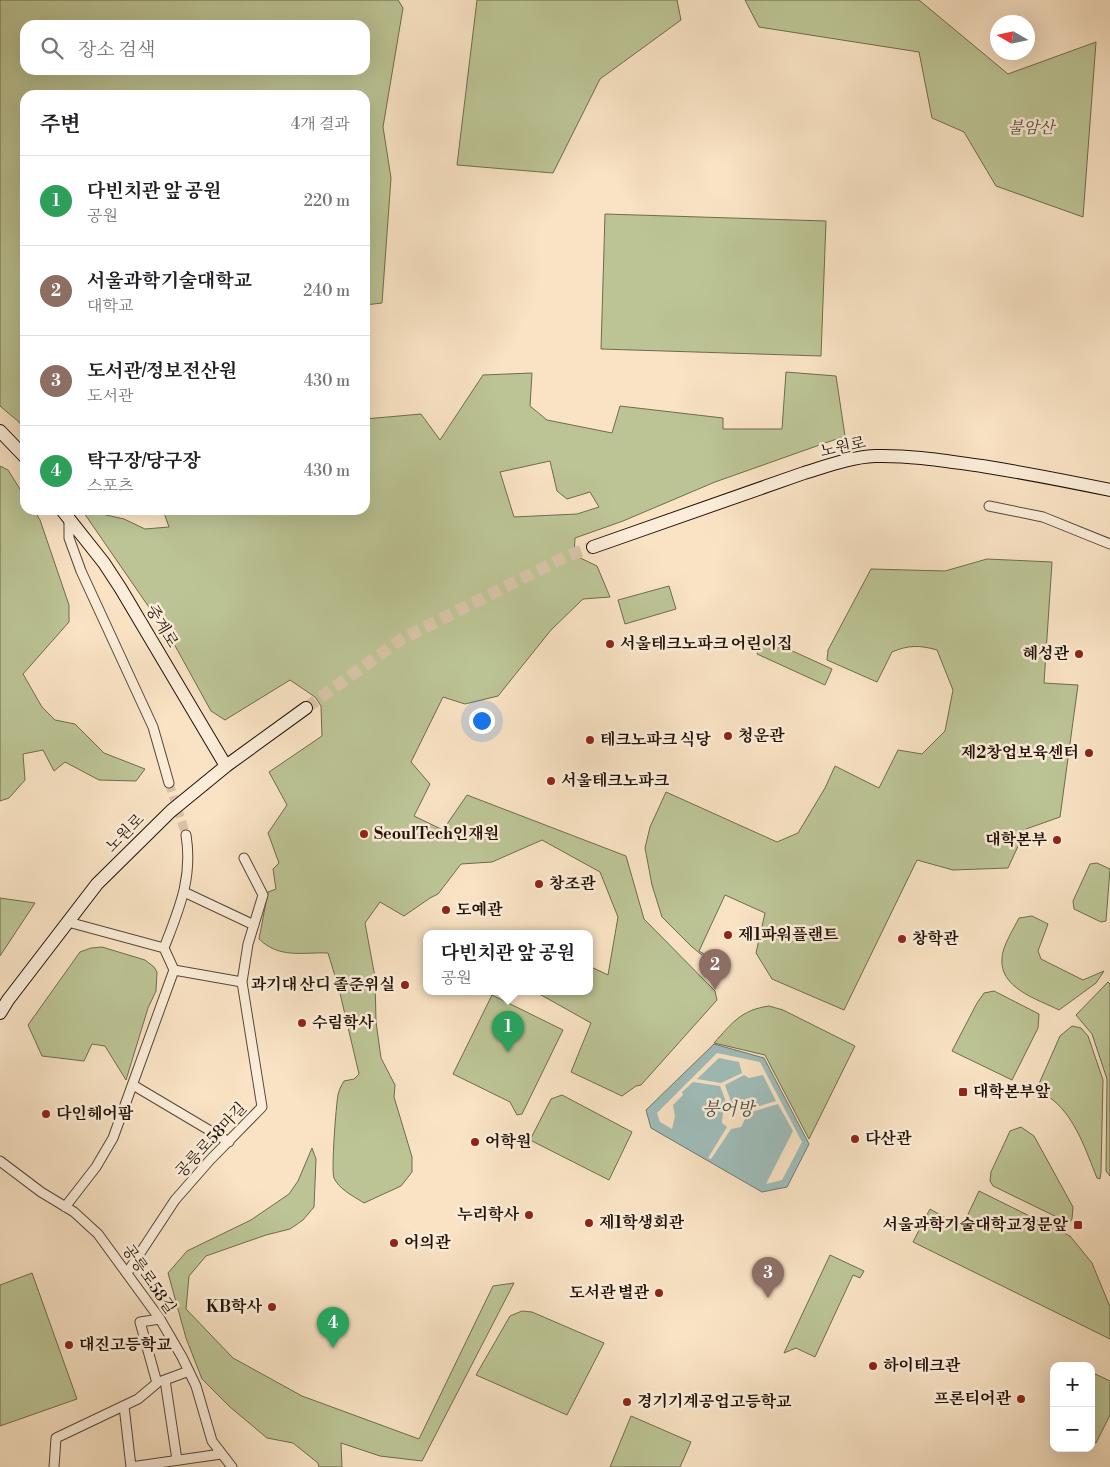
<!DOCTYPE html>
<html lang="ko">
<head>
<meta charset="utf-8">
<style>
	:root { --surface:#fff; --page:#f6f6f6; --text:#202124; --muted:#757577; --line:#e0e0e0; --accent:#2563eb }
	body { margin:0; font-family:"Libre Bodoni","Noto Serif KR",serif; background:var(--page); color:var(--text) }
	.controls { position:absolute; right:15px; bottom:15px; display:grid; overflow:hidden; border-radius:10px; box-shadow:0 5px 20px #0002 }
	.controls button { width:45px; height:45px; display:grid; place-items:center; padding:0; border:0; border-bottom:1px solid var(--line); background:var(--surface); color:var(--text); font:25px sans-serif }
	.compass { position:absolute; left:990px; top:15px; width:45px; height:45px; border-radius:50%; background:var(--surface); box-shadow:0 5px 20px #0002; rotate:279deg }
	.you { position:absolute; left:481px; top:720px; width:18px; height:18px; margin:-12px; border:4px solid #fff; border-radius:50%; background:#1a73e8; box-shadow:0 0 0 8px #1a73e833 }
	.badge { display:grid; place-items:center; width:32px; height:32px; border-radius:50%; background:var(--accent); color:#fff; font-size:16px; font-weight:700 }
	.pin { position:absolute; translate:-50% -41px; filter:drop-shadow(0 1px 2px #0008) }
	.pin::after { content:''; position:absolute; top:26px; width:18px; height:15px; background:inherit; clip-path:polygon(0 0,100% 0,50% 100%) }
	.popup { position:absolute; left:423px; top:930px; width:170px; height:65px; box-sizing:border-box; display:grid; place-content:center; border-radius:10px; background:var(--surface); filter:drop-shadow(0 1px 4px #0005); font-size:16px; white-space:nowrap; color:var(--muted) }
	.popup b { font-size:19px; color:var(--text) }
	.popup::after { content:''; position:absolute; left:50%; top:100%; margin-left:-10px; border:10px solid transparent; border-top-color:var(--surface) }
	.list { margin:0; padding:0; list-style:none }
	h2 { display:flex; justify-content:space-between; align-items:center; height:65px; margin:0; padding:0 20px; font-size:21px }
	h2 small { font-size:16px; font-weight:400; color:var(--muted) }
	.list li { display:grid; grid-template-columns:32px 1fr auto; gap:15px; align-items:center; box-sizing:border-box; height:90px; padding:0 20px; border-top:1px solid var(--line) }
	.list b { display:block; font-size:19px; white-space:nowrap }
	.list p { margin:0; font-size:16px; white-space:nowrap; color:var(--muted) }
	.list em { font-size:16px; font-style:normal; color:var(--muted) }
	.icon { flex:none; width:28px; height:28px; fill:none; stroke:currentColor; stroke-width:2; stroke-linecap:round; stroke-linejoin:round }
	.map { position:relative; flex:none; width:1110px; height:1467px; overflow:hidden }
	.search { position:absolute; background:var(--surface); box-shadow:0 5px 20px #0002; left:20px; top:20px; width:350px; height:55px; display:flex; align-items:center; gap:12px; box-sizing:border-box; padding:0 18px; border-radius:15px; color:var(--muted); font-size:19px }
	.panel { position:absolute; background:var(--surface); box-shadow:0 5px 20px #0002; left:20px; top:90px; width:350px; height:425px; border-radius:15px }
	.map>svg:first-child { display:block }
	.green { fill:#bcc495; stroke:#6f6b4e; fill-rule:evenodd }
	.water { fill:#9fbdba; stroke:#6d7973 }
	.pier { fill:#f9e3c4; fill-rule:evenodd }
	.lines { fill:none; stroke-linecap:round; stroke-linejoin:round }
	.street-tunnel { stroke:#d9c4a8; stroke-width:9; stroke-dasharray:9 4.5; stroke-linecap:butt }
	.secondary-tunnel { stroke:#d9c4a8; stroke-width:12; stroke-dasharray:12 6; stroke-linecap:butt }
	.street-casing { stroke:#584637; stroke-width:11 }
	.secondary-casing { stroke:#221208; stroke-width:14 }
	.street { stroke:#fbedd9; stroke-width:9 }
	.secondary { stroke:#fbedd9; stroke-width:12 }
	.poi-dot { fill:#8f2418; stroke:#fbedd9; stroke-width:2 }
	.labels { text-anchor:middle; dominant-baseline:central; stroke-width:5; stroke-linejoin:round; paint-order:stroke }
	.park-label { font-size:16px; font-style:italic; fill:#585039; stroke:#fbedd9 }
	.street-label { font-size:16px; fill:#221208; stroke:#fbedd9 }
	.poi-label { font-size:16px; font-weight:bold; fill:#221208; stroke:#fbedd9; text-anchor:start }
	.water-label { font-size:18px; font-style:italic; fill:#4e4e46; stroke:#fbedd9 }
</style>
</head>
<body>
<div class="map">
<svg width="1110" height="1467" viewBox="0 0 1110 1467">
	<rect width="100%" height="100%" fill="#f9e3c4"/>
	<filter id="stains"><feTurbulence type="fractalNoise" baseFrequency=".004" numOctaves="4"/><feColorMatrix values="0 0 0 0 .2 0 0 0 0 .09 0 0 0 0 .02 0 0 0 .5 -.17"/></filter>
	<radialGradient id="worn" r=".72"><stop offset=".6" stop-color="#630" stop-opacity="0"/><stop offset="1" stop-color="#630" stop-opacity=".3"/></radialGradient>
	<!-- green -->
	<path class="green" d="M0,0H398L403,8L383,127L391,178L382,303L365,305V95H25V431L19,422L0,406ZM25,25H365V70H25Z
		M477,0H677L681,20L600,79L553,173L457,165Z
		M745,0H919L1008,74L1096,42L1083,217L996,186L964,132L932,118L919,52L759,27Z
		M605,214L826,221L821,356L601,349Z
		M786,372L836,376L845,436L715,482L623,521L575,538L574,555L597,566L610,597L583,599L551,630L498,696L465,704L443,697L411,762L430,784L414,816L443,830L467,795L626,856L644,919L715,991L717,1000L641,1085L636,1086L622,1096L571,1072L591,1023L534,991H589V966L608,975L618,917L600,872L542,840L492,862L461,864L438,894L430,898L404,916L380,902L365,923L375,977L376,1022L381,1058L395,1085L394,1097L412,1157V1172L401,1186L364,1203C353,1196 339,1189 334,1178C331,1172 336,1105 338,1095C339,1090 341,1086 344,1081L354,1079L359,1074L339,989L328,953C302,952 280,959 259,939L268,892L276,889L273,869L279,863L268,833L287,805L269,772L322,736L321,706L315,697L290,680L225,720L211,711L173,642L84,513V510L124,519L145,529L169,527L163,510H365V419L421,414L440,440L483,375L532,373L530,406L547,420L612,433L620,406L723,418V429H782ZM550,461L557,491L567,499L590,492L599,507L577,514L514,517L500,472Z
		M0,466L8,470L25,497V510H34L40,520L69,605V622L23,674L42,707L55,720L75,724L104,753L145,769L136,781L99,780L65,762L54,771L43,750L23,754L25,780L9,798L0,801Z
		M987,559L1052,562L1044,683L1078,685L1060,817L1026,829L1008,868L953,870L917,860L844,1010L772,979L756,953L765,913L725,895L699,951L724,966L721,971L691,946L662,917L652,885L645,848L650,827L666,792L777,842L798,833L825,788L835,766L879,788L898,750L922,754L945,731L953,690L937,650C920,645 908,645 892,652L877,682L827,660L828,650L871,569L945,571Z
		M669,586L676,609L625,624L618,600Z
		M764,638L832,669L825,685L757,654Z
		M1097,863L1110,869L1106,921L1101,922L1074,909L1073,901L1090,864Z
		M0,898L35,903L0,956Z
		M1032,916L1048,924L1038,951L1041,959L1083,980L1104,971L1096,983L1059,1010C1037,999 999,988 1002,958C1002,947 1014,928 1019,918Z
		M102,947L145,960L154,967L157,972L156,991L148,1008L126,1080L105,1046L92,1044L84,1061L42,1056L28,1025L80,952L91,948Z
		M1108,982L1110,984V1176L1106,1171L1107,1079L1092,1034L1076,1015Z
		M994,991L1039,1014L1038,1028L1012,1080L952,1051L977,1003L984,993Z
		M492,995L563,1030L522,1114L517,1115L510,1102L453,1074Z
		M769,1006L783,1010L855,1046L809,1139L765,1055L714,1043C732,1023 741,1010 769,1006Z
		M1072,1026L1081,1028L1088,1036L1103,1080L1101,1172L1100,1179L1097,1178C1086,1151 1076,1119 1053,1100C1050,1097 1044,1095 1040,1092L1038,1086L1060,1036Z
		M562,1095L632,1132L609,1180L530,1140L551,1099Z
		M1021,1127L1034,1136L1073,1207L1072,1219L1070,1222L1063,1220L993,1186L990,1181L991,1172L1010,1131Z
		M312,1148L316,1159L314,1207L303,1220L290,1229L266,1235L206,1256L189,1276L186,1309L233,1358L302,1396L419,1439L493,1286L514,1283L422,1461L380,1456L341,1443L342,1467H319L318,1463L293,1443L267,1438L230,1407L202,1379L186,1338L168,1273L187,1251L251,1220L289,1194L298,1181Z
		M979,1191L1070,1236L1092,1263L1110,1307V1339L913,1242L930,1209L962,1227Z
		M830,1255L864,1271L860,1278L853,1275L815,1357L796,1348L784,1353Z
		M32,1273L77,1399L0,1426V1285Z
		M522,1311L532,1312L604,1343L567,1415L476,1375L510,1316Z
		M1091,1372L1110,1381V1415L1096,1443L1091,1441Z
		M631,1416L691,1442L680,1467H610Z"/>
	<!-- water -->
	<path class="water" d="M714,1044L764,1058L809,1144L787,1187L762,1192L651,1128L646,1110Z"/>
	<!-- pier -->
	<path class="pier" d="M717,1053L760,1062L802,1142L782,1180L766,1184L793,1131L778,1104L745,1114L746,1117L741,1127L731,1129L711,1159L708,1158L727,1127L722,1123L723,1113L728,1107L720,1086L693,1082L682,1092L683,1095L673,1105L675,1116L672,1129L660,1122L657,1113ZM719,1058L739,1062L742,1073L721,1083L697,1079ZM744,1075L749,1078L763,1075L776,1101L743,1111L741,1108L733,1107L725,1085Z"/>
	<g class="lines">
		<!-- street-tunnel -->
		<path class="street-tunnel" d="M169,783L186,835"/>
		<!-- secondary-tunnel -->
		<path class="secondary-tunnel" d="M306,708L400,640L567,556L593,547"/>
		<defs>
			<path id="street" d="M989,506L1043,517L1110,544
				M69,521V538L81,571L153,727L169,783
				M184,892L254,925
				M68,922L164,948
				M174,970L164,948C179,909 193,878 186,835
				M174,970L242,982
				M133,1085L229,1142
				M0,1161L41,1192L74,1212L98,1234L160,1319L182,1357L196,1386L212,1441L232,1467
				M65,1207L96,1167L113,1138L174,970
				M127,1273L175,1200L210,1160L262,1107L242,982L248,944L263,895L244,858
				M165,1380L177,1460
				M162,1381L189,1371
				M124,1406L131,1467
				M54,1467L56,1438L138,1399L157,1383L140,1322L160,1319
				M131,1467L221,1454"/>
			<path id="secondary" d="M0,431L25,457
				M62,510L104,563L121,589L226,766
				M593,547L804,473C827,466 851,457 875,456C911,455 946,461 982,466C1025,473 1067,481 1110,490
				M0,1013L8,1000L97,884L171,811L226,766L306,708"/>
		</defs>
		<!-- street casing -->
		<use href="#street" class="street-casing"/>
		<!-- secondary casing -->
		<use href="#secondary" class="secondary-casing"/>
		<!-- street -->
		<use href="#street" class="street"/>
		<!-- secondary -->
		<use href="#secondary" class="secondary"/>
	</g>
	<!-- markers -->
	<g class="poi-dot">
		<circle cx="610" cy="644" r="5"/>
		<circle cx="1079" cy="654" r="5"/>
		<circle cx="728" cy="736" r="5"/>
		<circle cx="590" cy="740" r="5"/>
		<circle cx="1089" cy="753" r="5"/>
		<circle cx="551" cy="781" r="5"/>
		<circle cx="364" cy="834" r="5"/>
		<circle cx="1057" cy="840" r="5"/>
		<circle cx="539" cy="884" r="5"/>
		<circle cx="446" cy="910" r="5"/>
		<circle cx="728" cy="935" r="5"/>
		<circle cx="902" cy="939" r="5"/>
		<circle cx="405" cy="985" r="5"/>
		<circle cx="302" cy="1023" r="5"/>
		<rect x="958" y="1087" width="10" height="10" rx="2.5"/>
		<circle cx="46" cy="1114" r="5"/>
		<circle cx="855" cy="1139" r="5"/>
		<circle cx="475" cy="1142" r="5"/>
		<circle cx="529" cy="1215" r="5"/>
		<circle cx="589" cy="1223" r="5"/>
		<rect x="1073" y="1220" width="10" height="10" rx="2.5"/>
		<circle cx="394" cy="1243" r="5"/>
		<circle cx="659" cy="1293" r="5"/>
		<circle cx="272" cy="1307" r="5"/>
		<circle cx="69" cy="1345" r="5"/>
		<circle cx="873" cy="1366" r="5"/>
		<circle cx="1021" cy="1399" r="5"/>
		<circle cx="627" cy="1402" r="5"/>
	</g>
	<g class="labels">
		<!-- park labels -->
		<g class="park-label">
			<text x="1031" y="128">불암산</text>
		</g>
		<!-- street labels -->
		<g class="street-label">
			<text transform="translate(843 447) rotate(-12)">노원로</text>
			<text transform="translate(162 626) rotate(59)">중계로</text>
			<text transform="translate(125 833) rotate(-45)">노원로</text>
			<text transform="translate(211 1140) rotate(-47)">공릉로58마길</text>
			<text transform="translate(149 1279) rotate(55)">공릉로58길</text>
		</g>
		<!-- poi labels -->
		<g class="poi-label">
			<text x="620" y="644">서울테크노파크 어린이집</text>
			<text x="1069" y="654" text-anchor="end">혜성관</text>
			<text x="738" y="736">청운관</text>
			<text x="600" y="740">테크노파크 식당</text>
			<text x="1079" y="753" text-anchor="end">제2창업보육센터</text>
			<text x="561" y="781">서울테크노파크</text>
			<text x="374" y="834">SeoulTech인재원</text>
			<text x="1047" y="840" text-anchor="end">대학본부</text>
			<text x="549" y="884">창조관</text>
			<text x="456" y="910">도예관</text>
			<text x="738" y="935">제1파워플랜트</text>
			<text x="912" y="939">창학관</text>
			<text x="395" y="985" text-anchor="end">과기대 산디 졸준위실</text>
			<text x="312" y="1023">수림학사</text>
			<text x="973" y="1092">대학본부앞</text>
			<text x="56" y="1114">다인헤어팜</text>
			<text x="865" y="1139">다산관</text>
			<text x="485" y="1142">어학원</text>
			<text x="519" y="1215" text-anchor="end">누리학사</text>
			<text x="599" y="1223">제1학생회관</text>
			<text x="1068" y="1225" text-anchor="end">서울과학기술대학교정문앞</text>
			<text x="404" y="1243">어의관</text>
			<text x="649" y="1293" text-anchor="end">도서관 별관</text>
			<text x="262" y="1307" text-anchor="end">KB학사</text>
			<text x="79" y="1345">대진고등학교</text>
			<text x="883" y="1366">하이테크관</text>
			<text x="1011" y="1399" text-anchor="end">프론티어관</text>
			<text x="637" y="1402">경기기계공업고등학교</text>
		</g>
		<!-- water labels -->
		<g class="water-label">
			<text x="728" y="1109">붕어방</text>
		</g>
	</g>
	<rect width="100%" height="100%" filter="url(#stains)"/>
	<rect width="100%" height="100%" fill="url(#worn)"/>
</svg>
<div class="controls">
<button>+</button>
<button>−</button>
</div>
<svg class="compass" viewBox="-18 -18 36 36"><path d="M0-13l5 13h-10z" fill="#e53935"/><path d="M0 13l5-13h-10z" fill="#757577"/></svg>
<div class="you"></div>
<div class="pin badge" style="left:508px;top:1052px;background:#2e9e5b">1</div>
<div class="popup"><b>다빈치관 앞 공원</b>공원</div>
<div class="pin badge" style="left:715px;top:990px;background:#8d6e63">2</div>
<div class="pin badge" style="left:768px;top:1298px;background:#8d6e63">3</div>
<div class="pin badge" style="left:333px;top:1348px;background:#2e9e5b">4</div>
<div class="search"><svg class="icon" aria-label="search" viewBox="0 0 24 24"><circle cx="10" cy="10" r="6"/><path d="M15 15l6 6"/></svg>장소 검색</div>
<section class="panel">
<h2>주변<small>4개 결과</small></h2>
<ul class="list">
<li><span class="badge" style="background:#2e9e5b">1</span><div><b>다빈치관 앞 공원</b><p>공원</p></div><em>220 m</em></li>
<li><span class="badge" style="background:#8d6e63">2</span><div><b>서울과학기술대학교</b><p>대학교</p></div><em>240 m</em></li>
<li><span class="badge" style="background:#8d6e63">3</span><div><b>도서관/정보전산원</b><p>도서관</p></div><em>430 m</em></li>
<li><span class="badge" style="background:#2e9e5b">4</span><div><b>탁구장/당구장</b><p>스포츠</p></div><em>430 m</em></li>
</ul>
</section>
</div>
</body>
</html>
